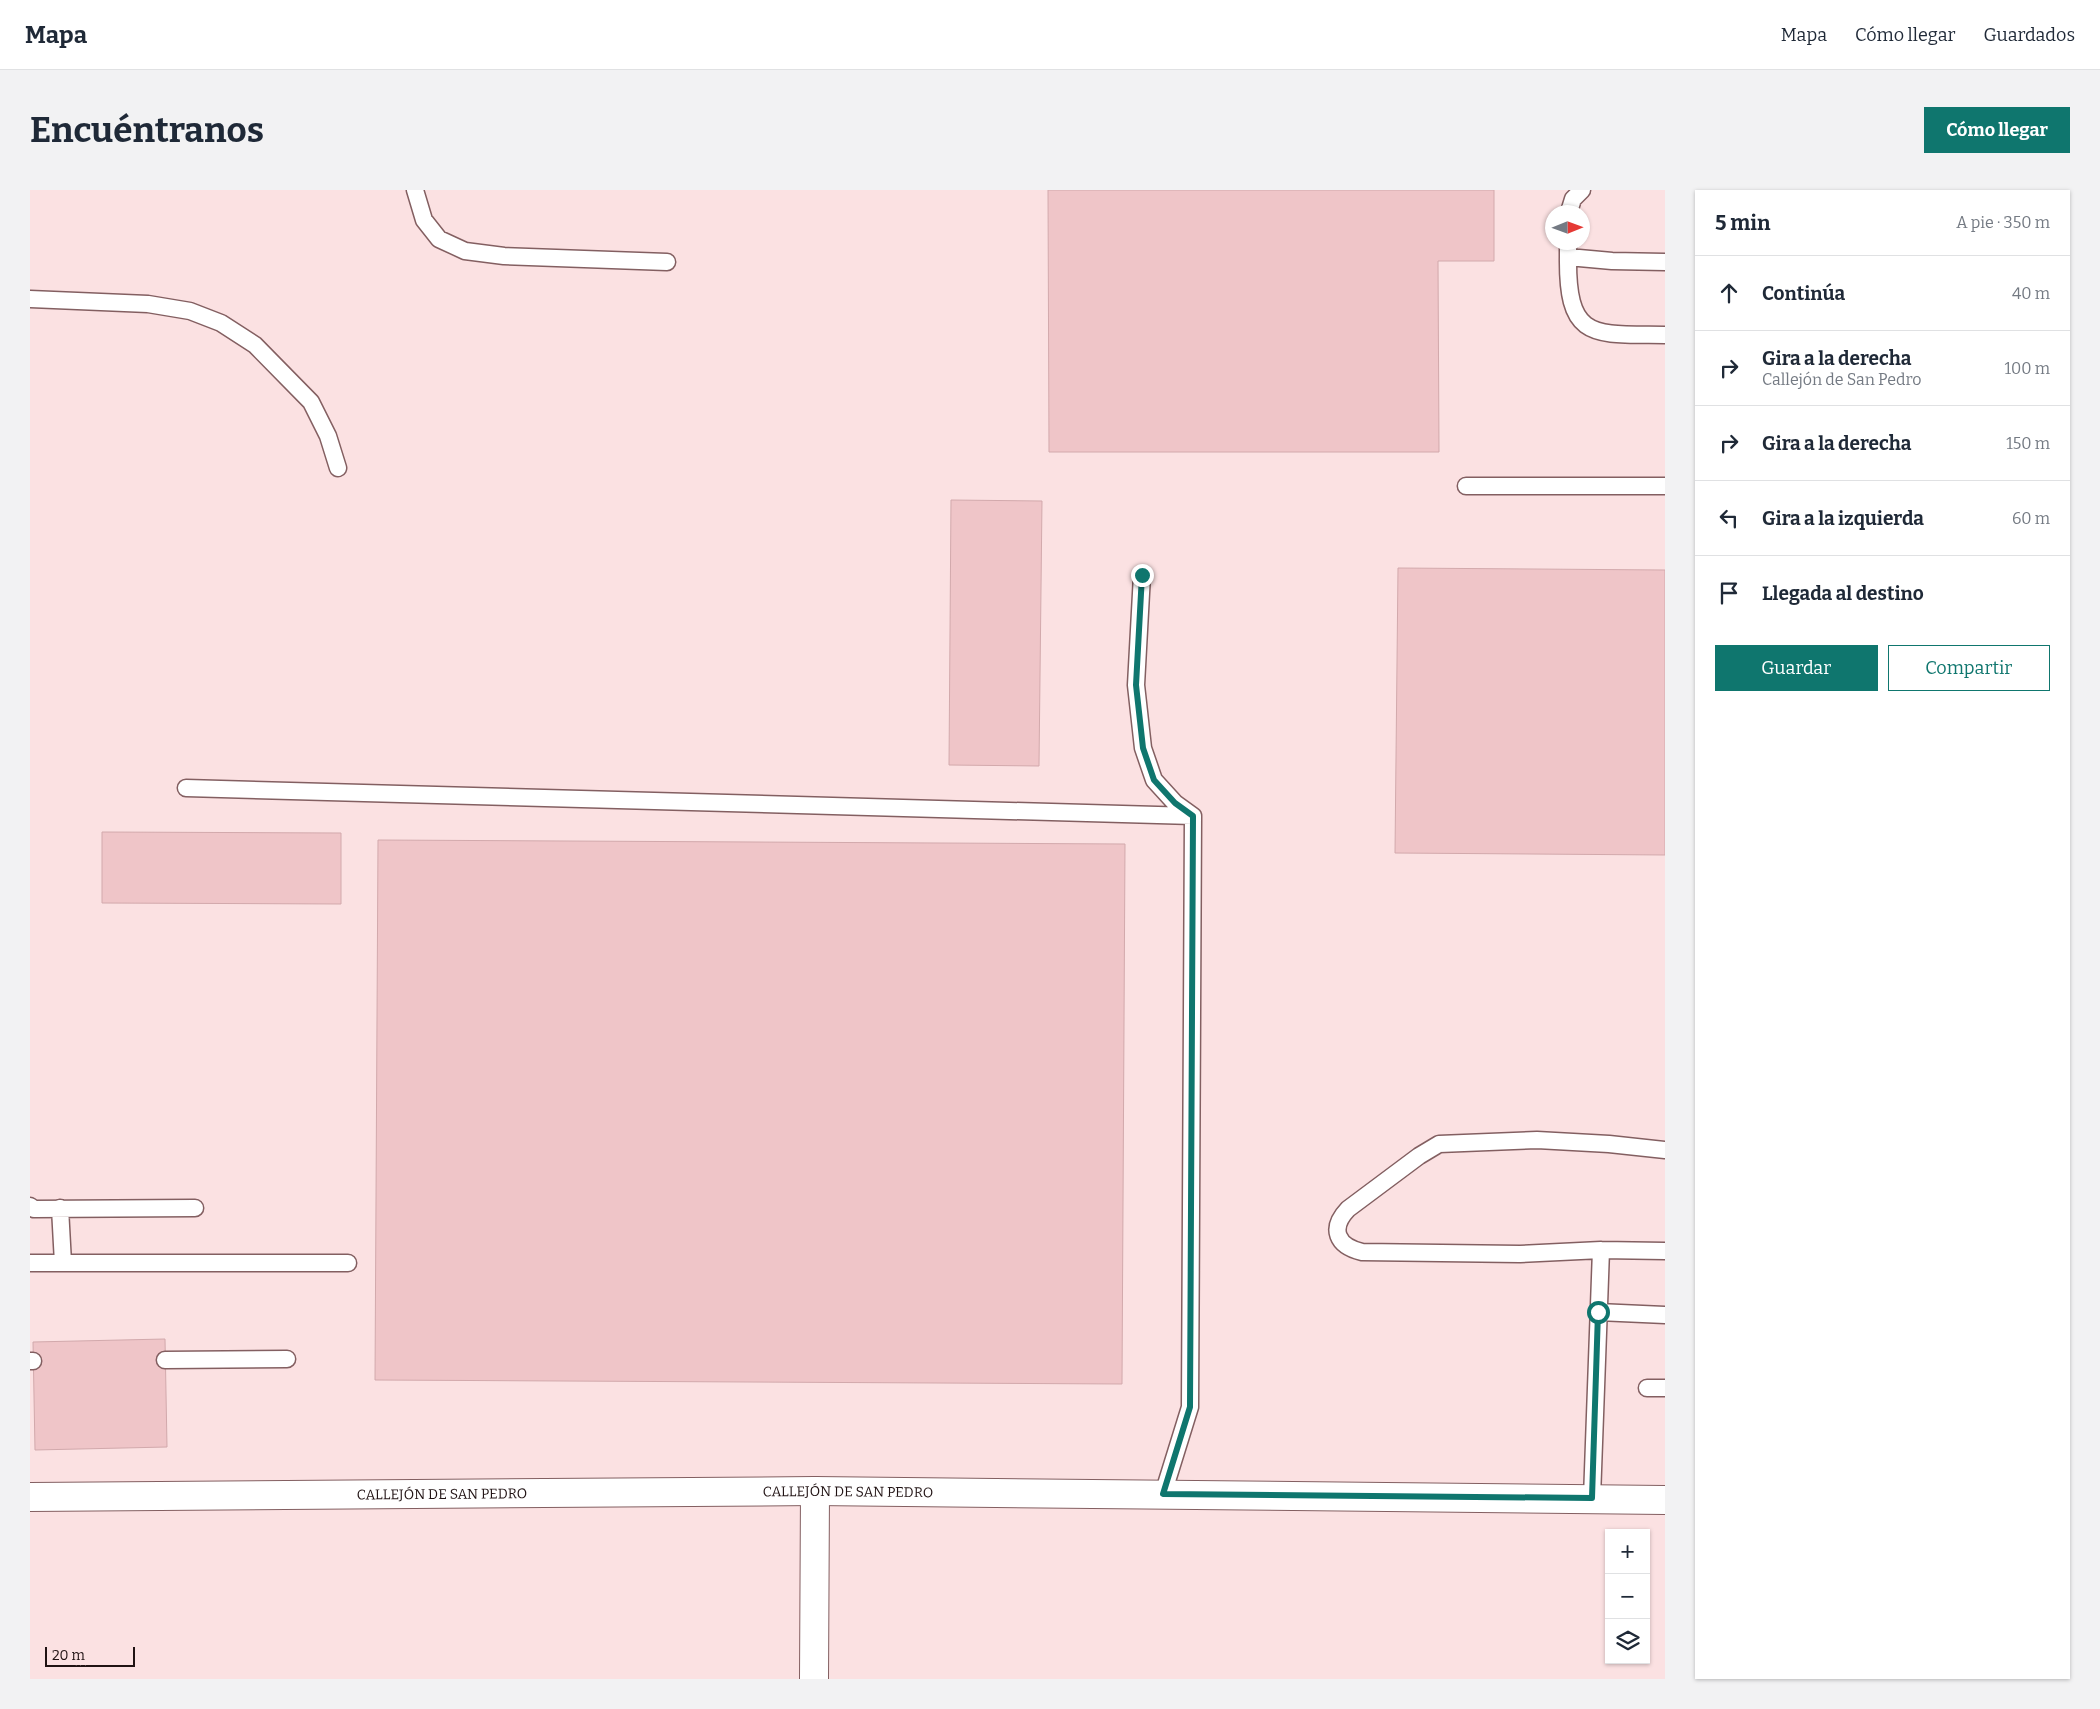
<!DOCTYPE html>
<html lang="es">
<head>
<meta charset="utf-8">
<style>
	:root { --surface:#fff; --page:#f2f2f3; --text:#1f2937; --muted:#747a83; --line:#e0e1e3; --accent:#0f766e }
	body { margin:0; font-family:Bitter,serif; background:var(--page); color:var(--text) }
	.controls { position:absolute; right:15px; bottom:15px; display:grid; overflow:hidden; border-radius:0px; box-shadow:0 1px 4px #0004 }
	.controls button { width:45px; height:45px; display:grid; place-items:center; padding:0; border:0; border-bottom:1px solid var(--line); background:var(--surface); color:var(--text); font:25px sans-serif }
	.compass { position:absolute; left:1515px; top:15px; width:45px; height:45px; border-radius:50%; background:var(--surface); box-shadow:0 1px 4px #0004; rotate:89deg }
	.scale { position:absolute; left:15px; bottom:12px; width:90px; box-sizing:border-box; padding-left:5px; border:2px solid #201213; border-top:0; font-size:14px; line-height:18px; white-space:nowrap; color:#201213; -webkit-text-stroke:4px #fbe1e2; paint-order:stroke }
	.stop { position:absolute; width:15px; height:15px; margin:-11px; border:4px solid #0f766e; border-radius:50%; background:#fff }
	.stop.end { background:#0f766e; border-color:#fff; box-shadow:0 1px 5px #0008 }
	.list { margin:0; padding:0; list-style:none }
	h2 { display:flex; justify-content:space-between; align-items:center; height:65px; margin:0; padding:0 20px; font-size:21px }
	h2 small { font-size:16px; font-weight:400; color:var(--muted) }
	.list li { display:grid; grid-template-columns:32px 1fr auto; gap:15px; align-items:center; box-sizing:border-box; height:75px; padding:0 20px; border-top:1px solid var(--line) }
	.list b { display:block; font-size:19px; white-space:nowrap }
	.list p { margin:0; font-size:16px; white-space:nowrap; color:var(--muted) }
	.list em { font-size:16px; font-style:normal; color:var(--muted) }
	.actions { display:flex; gap:10px; padding:15px 20px }
	.actions a { flex:1; padding:11px 0; border:1px solid var(--accent); border-radius:0px; text-align:center; font-size:18px; color:var(--accent) }
	.actions .main { background:var(--accent); color:#fff }
	.icon { flex:none; width:28px; height:28px; fill:none; stroke:currentColor; stroke-width:2; stroke-linecap:round; stroke-linejoin:round }
	.map { position:relative; flex:none; width:1635px; height:1489px; overflow:hidden; border-radius:0px }
	header { display:flex; align-items:center; gap:30px; box-sizing:border-box; height:70px; padding:0 25px; background:var(--surface); border-bottom:1px solid var(--line) }
	header strong { font-size:24px }
	nav { display:flex; gap:28px; margin-inline-start:auto; font-size:18px }
	.intro { display:flex; align-items:center; justify-content:space-between; box-sizing:border-box; height:120px; padding:0 30px }
	h1 { margin:0; font-size:35px }
	.button { padding:12px 22px; border-radius:0px; background:var(--accent); color:#fff; font-size:18px; font-weight:700 }
	main { display:flex; gap:30px; padding:0 30px }
	aside { flex:1; background:var(--surface); border-radius:0px; box-shadow:0 1px 4px #0004 }
	.map>svg:first-child { display:block }
	.building { fill:#efc5c8; stroke:#d2a9ac }
	.lines { fill:none; stroke-linecap:round; stroke-linejoin:round }
	.service-casing { stroke:#835f61; stroke-width:19 }
	.minor-casing { stroke:#835f61; stroke-width:30 }
	.secondary-casing { stroke:#835f61; stroke-width:30 }
	.service { stroke:#fff; stroke-width:16 }
	.minor { stroke:#fff; stroke-width:28 }
	.secondary { stroke:#fff; stroke-width:28 }
	.route { stroke:#0f766e; stroke-width:6 }
	.labels { text-anchor:middle; dominant-baseline:central; stroke-width:4; stroke-linejoin:round; paint-order:stroke }
	.street-label { font-size:14px; fill:#201213; stroke:#fbe1e2 }
</style>
</head>
<body>
<header>
<strong>Mapa</strong>
<nav><a>Mapa</a><a>Cómo llegar</a><a>Guardados</a></nav>
</header>
<div class="intro"><h1>Encuéntranos</h1><a class="button">Cómo llegar</a></div>
<main>
<div class="map">
<svg width="1635" height="1489" viewBox="0 0 1635 1489">
	<rect width="100%" height="100%" fill="#fbe1e2"/>
	<!-- building -->
	<path class="building" d="M1018,0H1464V71H1408L1409,262H1019Z
		M921,310L1012,311L1009,576L919,575Z
		M1368,378L1635,380V665L1365,663Z
		M72,642L311,643V714L72,713Z
		M348,650L1095,654L1092,1194L345,1190Z
		M135,1149L137,1257L5,1260L3,1152Z"/>
	<g class="lines">
		<defs>
			<path id="service" d="M385,0L394,30L409,49L435,61L474,66L637,72
				M1539,22L1543,9L1552,0
				M1538,52V67L1582,71L1635,72
				M1538,67C1537,151 1563,144 1635,145
				M0,109L118,114L160,121L191,133L225,155L281,212L298,246L308,278
				M1436,296H1635
				M1112,385L1106,495L1113,558L1124,590L1145,613L1163,626L1160,1217L1133,1304
				M156,598L1163,626
				M1635,960L1579,954L1507,950L1409,954L1389,966L1318,1019C1299,1039 1307,1056 1332,1062L1490,1064L1571,1060L1635,1061
				M0,1016L4,1019L165,1018
				M30,1018L33,1073
				M0,1073H318
				M1568,1122L1635,1125
				M135,1170L257,1169
				M0,1171H3
				M1617,1198H1635
				M1562,1308L1571,1060"/>
			<path id="minor" d="M784,1489L785,1301"/>
			<g id="secondary">
				<path id="s1" d="M0,1307L785,1301L1635,1310"/>
			</g>
		</defs>
		<!-- service casing -->
		<use href="#service" class="service-casing"/>
		<!-- minor casing -->
		<use href="#minor" class="minor-casing"/>
		<!-- secondary casing -->
		<use href="#secondary" class="secondary-casing"/>
		<!-- service -->
		<use href="#service" class="service"/>
		<!-- minor -->
		<use href="#minor" class="minor"/>
		<!-- secondary -->
		<use href="#secondary" class="secondary"/>
	</g>
	<g class="lines">
		<!-- route -->
		<path class="route" d="M1112,385L1106,495L1113,558L1124,590L1145,613L1163,626L1160,1217L1133,1304L1562,1308L1568,1122"/>
	</g>
	<g class="labels">
		<!-- street labels -->
		<g class="street-label">
			<text stroke="none"><textPath href="#s1" startOffset="818">CALLEJÓN DE SAN PEDRO</textPath></text>
			<text stroke="none"><textPath href="#s1" startOffset="412">CALLEJÓN DE SAN PEDRO</textPath></text>
		</g>
	</g>
</svg>
<div class="controls">
<button>+</button>
<button>−</button>
<button><svg class="icon" aria-label="layers" viewBox="0 0 24 24"><path d="M12 4l9 5-9 5-9-5zM3 14l9 5 9-5"/></svg></button>
</div>
<svg class="compass" viewBox="-18 -18 36 36"><path d="M0-13l5 13h-10z" fill="#e53935"/><path d="M0 13l5-13h-10z" fill="#747a83"/></svg>
<div class="scale">20 m</div>
<div class="stop" style="left:1568px;top:1122px"></div>
<div class="stop end" style="left:1112px;top:385px"></div>
</div>
<aside>
<h2>5 min<small>A pie · 350 m</small></h2>
<ul class="list">
<li><svg class="icon" aria-label="ahead" viewBox="0 0 24 24"><path d="M12 20V5M6 11l6-6 6 6"/></svg><div><b>Continúa</b></div><em>40 m</em></li>
<li><svg class="icon" aria-label="right" viewBox="0 0 24 24"><path d="M7 20v-9h11M14 6l5 5-5 5"/></svg><div><b>Gira a la derecha</b><p>Callejón de San Pedro</p></div><em>100 m</em></li>
<li><svg class="icon" aria-label="right" viewBox="0 0 24 24"><path d="M7 20v-9h11M14 6l5 5-5 5"/></svg><div><b>Gira a la derecha</b></div><em>150 m</em></li>
<li><svg class="icon" aria-label="left" viewBox="0 0 24 24"><path d="M17 20v-9H6M10 6l-5 5 5 5"/></svg><div><b>Gira a la izquierda</b></div><em>60 m</em></li>
<li><svg class="icon" aria-label="arrive" viewBox="0 0 24 24"><path d="M6 21V4h12l-3 4 3 4H6"/></svg><div><b>Llegada al destino</b></div></li>
</ul>
<div class="actions"><a class="main">Guardar</a><a>Compartir</a></div>
</aside>
</main>
</body>
</html>
